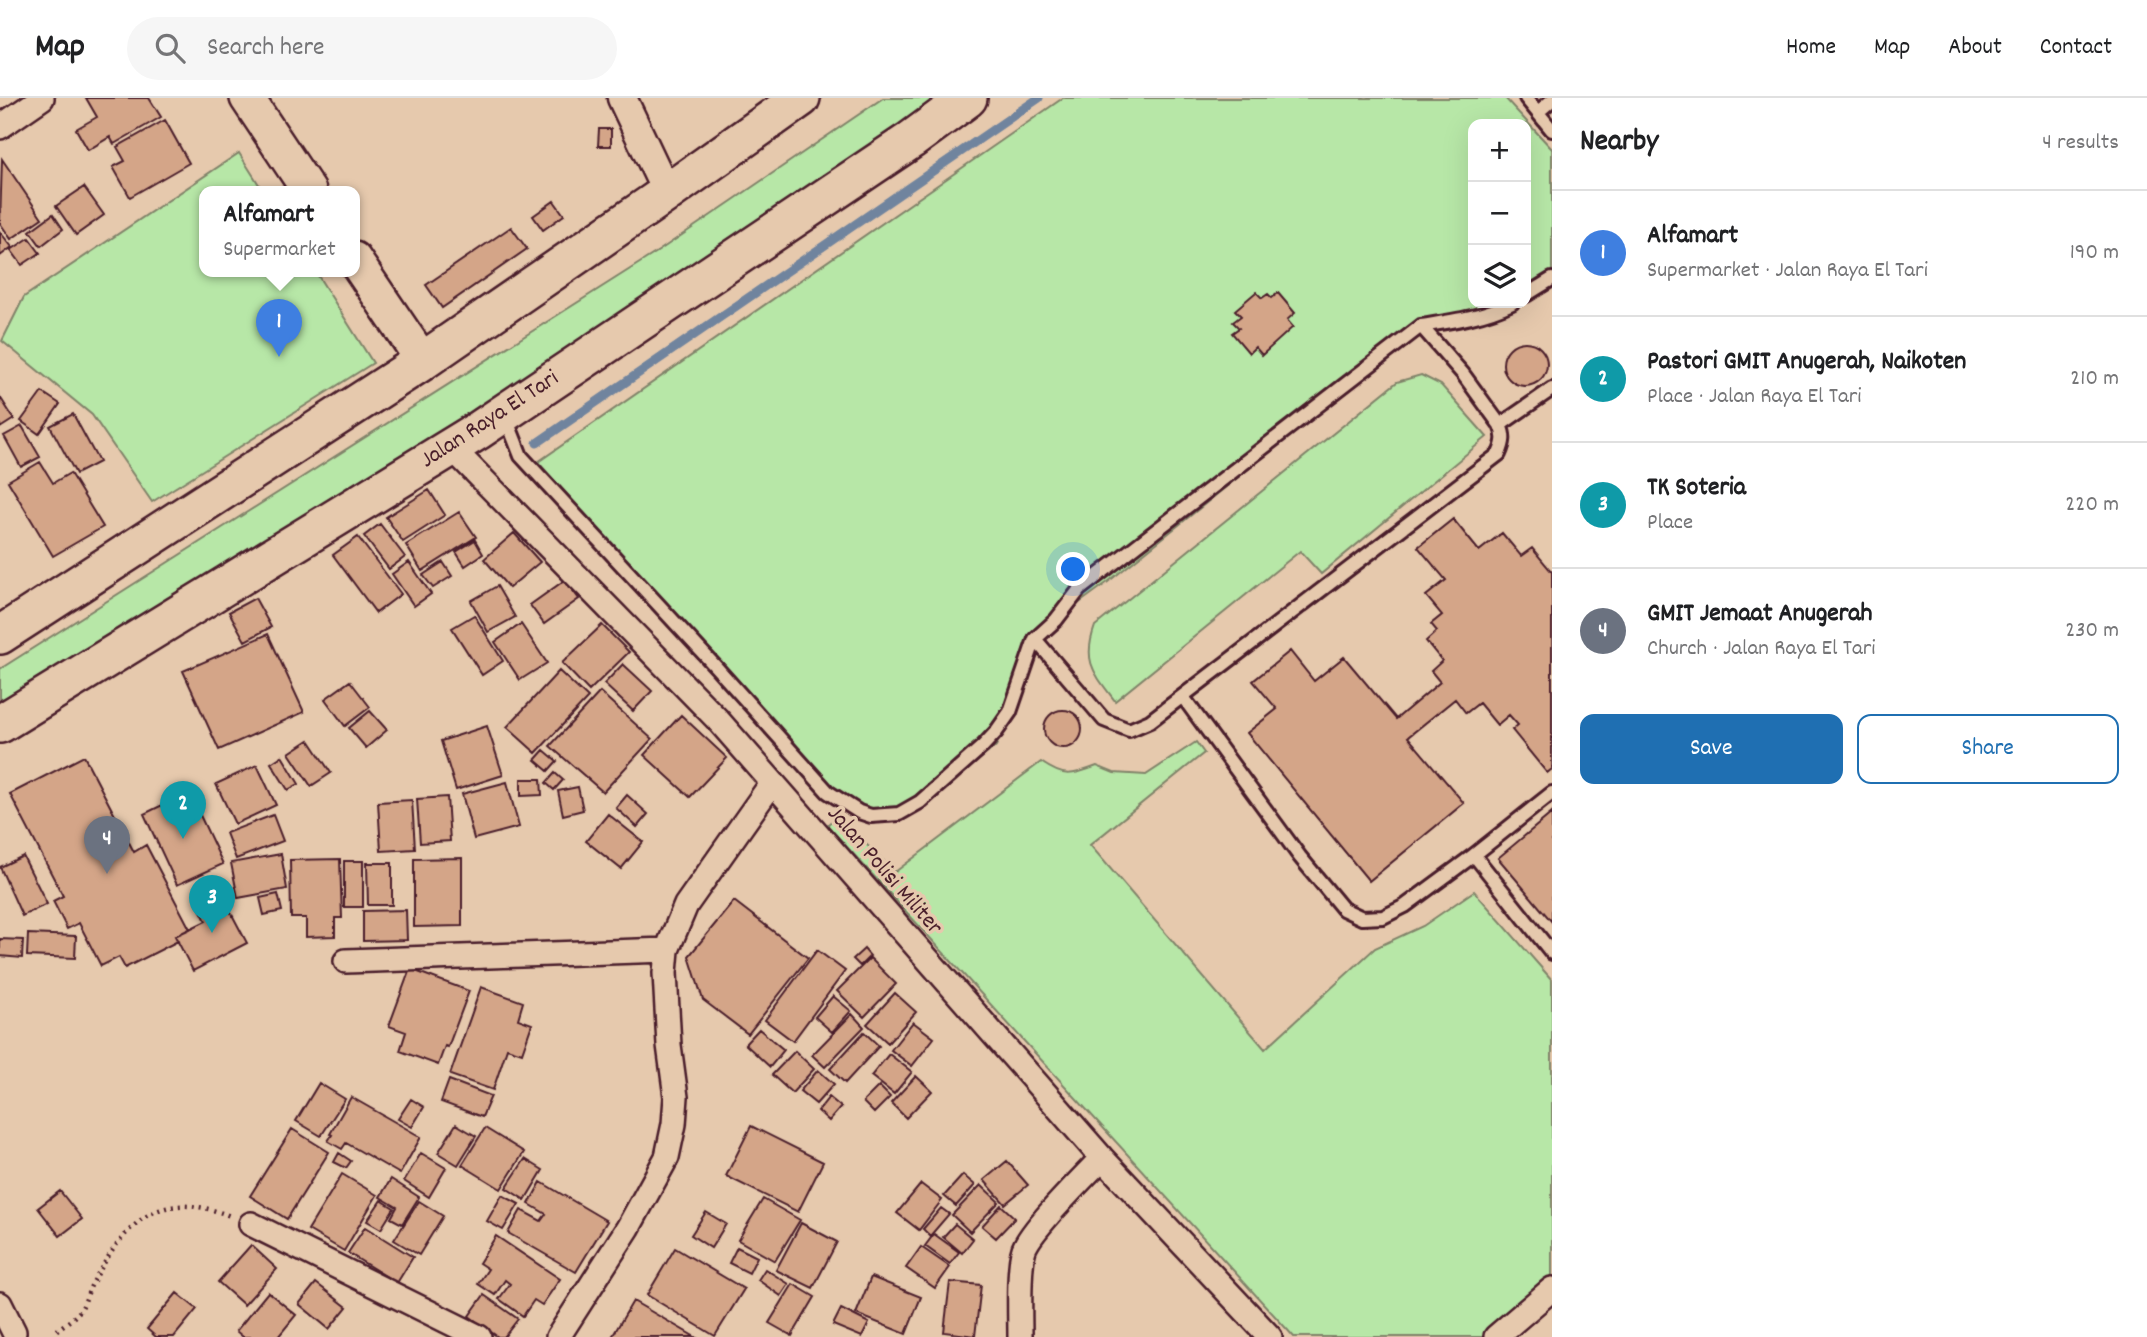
<!DOCTYPE html>
<html lang="en">
<head>
<meta charset="utf-8">
<style>
	:root { --surface:#fff; --page:#f6f6f6; --text:#202124; --muted:#757577; --line:#e0e0e0; --accent:#1f6fb2 }
	body { margin:0; font-family:Dekko,sans-serif; background:var(--page); color:var(--text) }
	.controls { position:absolute; right:21px; top:21px; display:grid; overflow:hidden; border-radius:14px; box-shadow:0 7px 28px #0002 }
	.controls button { width:63px; height:63px; display:grid; place-items:center; padding:0; border:0; border-bottom:2px solid var(--line); background:var(--surface); color:var(--text); font:35px sans-serif }
	.you { position:absolute; left:1074px; top:472px; width:24px; height:24px; margin:-18px; border:5px solid #fff; border-radius:50%; background:#1a73e8; box-shadow:0 0 0 10px #1a73e833 }
	.badge { display:grid; place-items:center; width:46px; height:46px; border-radius:50%; background:var(--accent); color:#fff; font-size:23px; font-weight:700 }
	.pin { position:absolute; translate:-50% -58px; filter:drop-shadow(0 2px 4px #0008) }
	.pin::after { content:''; position:absolute; top:37px; width:24px; height:21px; background:inherit; clip-path:polygon(0 0,100% 0,50% 100%) }
	.popup { position:absolute; left:199px; top:88px; width:161px; height:91px; box-sizing:border-box; display:grid; place-content:center; border-radius:14px; background:var(--surface); filter:drop-shadow(0 2px 5px #0005); font-size:23px; white-space:nowrap; color:var(--muted) }
	.popup b { font-size:26px; color:var(--text) }
	.popup::after { content:''; position:absolute; left:50%; top:100%; margin-left:-14px; border:14px solid transparent; border-top-color:var(--surface) }
	.list { margin:0; padding:0; list-style:none }
	h2 { display:flex; justify-content:space-between; align-items:center; height:91px; margin:0; padding:0 28px; font-size:30px }
	h2 small { font-size:23px; font-weight:400; color:var(--muted) }
	.list li { display:grid; grid-template-columns:46px 1fr auto; gap:21px; align-items:center; box-sizing:border-box; height:126px; padding:0 28px; border-top:2px solid var(--line) }
	.list b { display:block; font-size:26px; white-space:nowrap }
	.list p { margin:0; font-size:23px; white-space:nowrap; color:var(--muted) }
	.list em { font-size:23px; font-style:normal; color:var(--muted) }
	.actions { display:flex; gap:14px; padding:21px 28px }
	.actions a { flex:1; padding:16px 0; border:2px solid var(--accent); border-radius:14px; text-align:center; font-size:24px; color:var(--accent) }
	.actions .main { background:var(--accent); color:#fff }
	.icon { flex:none; width:38px; height:38px; fill:none; stroke:currentColor; stroke-width:2; stroke-linecap:round; stroke-linejoin:round }
	.map { position:relative; flex:none; width:1552px; height:1239px; overflow:hidden }
	header { display:flex; align-items:center; gap:42px; box-sizing:border-box; height:98px; padding:0 35px; background:var(--surface); border-bottom:2px solid var(--line) }
	header strong { font-size:33px }
	nav { display:flex; gap:38px; margin-inline-start:auto; font-size:24px }
	.search { width:490px; height:63px; background:var(--page); display:flex; align-items:center; gap:18px; box-sizing:border-box; padding:0 24px; border-radius:38px; color:var(--muted); font-size:26px }
	main { display:flex }
	aside { flex:1; background:var(--surface) }
	.map>svg:first-child { display:block }
	.green { fill:#b7e7a7; stroke:#808369; stroke-width:2 }
	.lines { fill:none; stroke-linecap:round; stroke-linejoin:round }
	.stream { stroke:#70849e; stroke-width:9 }
	.building { fill:#d4a588; stroke:#4a1f2b; stroke-width:2 }
	.service-casing { stroke:#4a1f2b; stroke-width:18 }
	.minor-casing { stroke:#4a1f2b; stroke-width:28 }
	.tertiary-casing { stroke:#4a1f2b; stroke-width:33 }
	.secondary-casing { stroke:#4a1f2b; stroke-width:38 }
	.primary-casing { stroke:#4a1f2b; stroke-width:42 }
	.path { stroke:#4a1f2b; stroke-width:4.5; stroke-dasharray:2 5; stroke-linecap:butt }
	.service { stroke:#e6c9ad; stroke-width:12 }
	.minor { stroke:#e6c9ad; stroke-width:23 }
	.tertiary { stroke:#e6c9ad; stroke-width:28 }
	.secondary { stroke:#e6c9ad; stroke-width:33 }
	.primary { stroke:#e6c9ad; stroke-width:37 }
	.labels { text-anchor:middle; dominant-baseline:central; stroke-width:7; stroke-linejoin:round; paint-order:stroke }
	.street-label { font-size:24px; fill:#4a1f2b; stroke:#e6c9ad }
</style>
</head>
<body>
<header>
<strong>Map</strong>
<div class="search"><svg class="icon" aria-label="search" viewBox="0 0 24 24"><circle cx="10" cy="10" r="6"/><path d="M15 15l6 6"/></svg>Search here</div>
<nav><a>Home</a><a>Map</a><a>About</a><a>Contact</a></nav>
</header>
<main>
<div class="map">
<svg width="1552" height="1239" viewBox="0 0 1552 1239">
	<rect width="100%" height="100%" fill="#e6c9ad"/>
	<filter id="ink" filterUnits="userSpaceOnUse"><feTurbulence type="fractalNoise" baseFrequency=".0143" numOctaves="2"/><feDisplacementMap in="SourceGraphic" scale="14" xChannelSelector="R" yChannelSelector="G"/><feConvolveMatrix kernelMatrix="1 2 1 2 8 2 1 2 1" color-interpolation-filters="sRGB"/></filter>
	<g filter="url(#ink)">
		<!-- green -->
		<path class="green" d="M883,0H957L729,161L8,600L0,601V571L657,154Z
			M1063,0H1505L1552,51V187L1535,199L1526,202V26H1473V205H1517L1436,220L1108,484L1063,517L1032,558L1014,609L996,648L917,712L897,722L842,705L538,364Z
			M239,55L263,93H204V173H315L373,265L152,404L92,317L2,243L24,199Z
			M1421,277L1441,287L1487,339L1321,476L1300,453L1115,603C1094,575 1082,564 1095,528L1397,284Z
			M1196,644L1204,655L1090,747L1265,951L1375,850L1423,828L1474,793L1552,882V1191L1499,1239H1294L827,727L837,718L895,774L1041,664C1064,680 1071,678 1097,668L1114,675L1146,677Z"/>
		<g class="lines">
			<!-- stream -->
			<path class="stream" d="M537,345L1039,0"/>
		</g>
		<!-- building -->
		<path class="building" d="M86,0H149L161,19L114,46L110,39L88,52L76,31L97,19Z
			M165,22L189,65L130,99L113,69L125,63L117,49Z
			M599,31H611V48H598Z
			M2,61L42,120L11,141L0,125Z
			M84,89L104,117L76,137L56,108Z
			M554,103L564,117L543,132L533,118Z
			M53,116L63,131L41,148L30,133Z
			M511,129L527,151L442,210L426,187Z
			M0,134L12,149L0,158Z
			M29,140L40,155L22,167L11,152Z
			M1256,194L1262,200L1268,196L1272,200L1278,195L1295,215L1287,222L1293,229L1262,257L1255,249L1249,255L1232,235L1239,230L1233,224L1241,218L1235,212Z
			M1503 266a22 22 0 1 1 44 0a22 22 0 1 1-44 0Z
			M42,294L60,306L39,336L21,323Z
			M0,299L14,321L0,330Z
			M73,316L99,364L76,376L50,328Z
			M22,328L40,359L21,369L4,338Z
			M40,364L53,385L70,375L103,429L53,458L8,383Z
			M429,392L445,417L403,444L386,419Z
			M459,414L476,439L422,473L406,447Z
			M1453,421L1479,453L1502,435L1521,458L1532,450L1552,474V671L1547,675L1512,632L1518,627L1509,617L1497,627L1479,605L1466,615L1455,601L1408,639L1464,705L1369,783L1247,635L1277,611L1253,583L1290,553L1314,583L1344,559L1396,621L1440,584L1431,573L1442,563L1426,543L1437,533L1431,526L1442,517L1426,498L1446,482L1418,449Z
			M380,426L405,459L389,471L364,438Z
			M514,435L540,464L509,490L484,461Z
			M358,439L401,496L376,515L333,457Z
			M475,442L483,456L465,468L456,454Z
			M409,464L431,496L414,508L392,476Z
			M443,464L452,478L433,490L423,477Z
			M565,482L579,501L544,526L530,507Z
			M497,488L515,519L488,534L471,503Z
			M255,500L271,529L245,543L229,514Z
			M474,517L503,563L482,577L452,530Z
			M521,526L547,565L520,582L495,544Z
			M602,527L629,554L589,593L562,565Z
			M268,536L304,614L219,652L183,573Z
			M623,566L652,593L633,613L604,586Z
			M559,573L588,600L536,655L507,629Z
			M350,583L370,609L345,628L325,601Z
			M600,594L652,641L603,694L550,648Z
			M1044 631a19 19 0 1 1 38 0a19 19 0 1 1-38 0Z
			M370,613L387,632L366,650L349,630Z
			M681,617L727,660L690,699L644,657Z
			M487,628L503,677L456,692L441,643Z
			M309,642L331,675L311,688L289,655Z
			M544,652L557,663L548,673L535,662Z
			M84,658L134,754L146,747L190,831L175,838L178,843L125,870L119,859L101,868L79,825L67,831L53,803L63,798L10,696Z
			M282,658L299,686L288,692L271,665Z
			M257,667L276,707L235,726L216,686Z
			M555,675L563,682L554,692L546,685Z
			M521,681H541L542,697L521,698Z
			M507,684L519,729L474,741L462,696Z
			M578,689L583,712L563,717L558,693Z
			M189,694L223,766L177,787L144,716Z
			M627,697L648,716L637,729L616,710Z
			M447,699L450,743L420,745L417,701Z
			M412,702L415,751L381,753L378,704Z
			M1552,715V824L1498,760Z
			M608,716L643,744L621,771L586,743Z
			M273,717L283,743L236,761L226,735Z
			M281,756L287,791L238,800L231,765Z
			M23,758L47,806L22,818L0,769Z
			M462,760V828L414,829V761Z
			M340,761L342,820H335V838L306,839V820H291L290,762Z
			M344,763H363V809H344Z
			M367,765H392V807H368Z
			M218,790L247,845L193,873L175,838L206,823L196,802Z
			M278,796L282,813L264,817L260,800Z
			M734,803L808,860L748,936L703,902L689,858Z
			M406,812L407,842L363,843V813Z
			M28,836L76,838L75,860L27,858Z
			M0,841L23,842L22,860L0,858Z
			M864,851L870,858L860,868L853,861Z
			M817,852L845,873L793,943L765,922Z
			M870,860L896,886L864,919L837,893Z
			M410,871L469,893L448,949L445,948L438,967L400,953L406,934L389,928Z
			M481,889L523,904L518,921L532,926L522,955L507,950L493,992L450,977Z
			M895,895L916,914L888,945L867,926Z
			M833,898L851,913L832,934L815,919Z
			M852,916L864,929L825,969L812,957Z
			M913,924L934,940L912,968L891,952Z
			M759,931L784,952L770,969L745,946Z
			M864,934L879,948L845,985L830,971Z
			M795,953L814,971L792,995L772,977Z
			M889,956L912,974L894,996L871,978Z
			M818,972L834,986L816,1006L800,993Z
			M916,978L932,993L906,1020L891,1005Z
			M449,982L491,998L482,1019L441,1004Z
			M319,985L345,1001L321,1038L296,1023Z
			M879,988L890,999L874,1015L863,1004Z
			M351,999L421,1039L400,1076L346,1045L342,1051L328,1043L332,1037L330,1036Z
			M829,999L841,1009L829,1023L818,1013Z
			M411,1001L424,1009L412,1029L398,1021Z
			M456,1026L476,1038L458,1067L438,1055Z
			M751,1028L823,1064L798,1114L726,1078Z
			M485,1030L524,1054L501,1091L462,1067Z
			M292,1031L329,1054L287,1121L250,1098Z
			M339,1055L351,1063L346,1070L334,1064Z
			M421,1055L446,1070L429,1099L404,1083Z
			M525,1061L543,1072L525,1102L506,1090Z
			M1007,1063L1028,1087L1005,1106L984,1082Z
			M342,1076L377,1097L344,1153L308,1132Z
			M963,1077L975,1087L956,1108L944,1098Z
			M391,1081L419,1099L402,1126L391,1120L397,1109L380,1099Z
			M541,1084L607,1123L576,1174L508,1135L521,1112L541,1123L546,1116L529,1106Z
			M921,1086L942,1102L919,1132L897,1115Z
			M981,1087L999,1104L970,1134L952,1117Z
			M60,1093L82,1121L60,1138L38,1110Z
			M502,1097L519,1106L503,1132L487,1123Z
			M763,1101L800,1122L775,1163L738,1142Z
			M381,1102L394,1110L381,1131L367,1123Z
			M419,1103L443,1118L419,1157L394,1142Z
			M1001,1107L1015,1120L996,1140L982,1128Z
			M941,1110L949,1116L930,1138L923,1131Z
			M706,1114L726,1126L711,1150L691,1137Z
			M801,1125L837,1144L813,1190L776,1172Z
			M955,1126L973,1141L962,1155L943,1139Z
			M365,1129L413,1159L397,1185L348,1155Z
			M934,1136L959,1154L950,1166L925,1148Z
			M496,1138L560,1181L542,1207L534,1202L523,1218L499,1201L510,1186L505,1182L495,1197L478,1186L488,1171L479,1165Z
			M251,1147L277,1171L244,1207L218,1184Z
			M737,1149L757,1159L749,1175L729,1165Z
			M921,1149L950,1169L935,1190L906,1170Z
			M675,1150L744,1191L715,1238L647,1197Z
			M765,1171L789,1186L781,1198L758,1182Z
			M871,1179L921,1199L906,1236L856,1216Z
			M950,1184L981,1187L975,1238L944,1234Z
			M316,1185L347,1209L329,1231L299,1206Z
			M793,1186L815,1199L792,1238L769,1225Z
			M268,1194L296,1217L278,1239H243L236,1233Z
			M177,1195L197,1211L174,1239H156L147,1231Z
			M484,1197L518,1221L504,1239H498L469,1218Z
			M633,1203L695,1239H612Z
			M841,1211L869,1225L862,1239L833,1227Z"/>
		<g class="lines">
			<defs>
				<path id="service" d="M1526,0L1552,32
					M1538,14L1552,2
					M1526,197L1552,181
					M506,320L521,358L716,569L828,694L859,714L871,718L899,716L920,704L982,649L996,634L1010,614L1035,541L1056,522L1079,492L1421,228C1453,223 1483,219 1512,205
					M1500,327L1552,291
					M1035,541L1104,622L1129,632L1150,623L1499,356C1504,345 1505,338 1500,327L1463,276L1421,228
					M1183,599L1300,759L1343,811L1362,820L1383,819L1405,808L1474,757L1552,855
					M1474,757L1552,695"/>
				<path id="minor" d="M0,29L42,0
					M451,349L717,621L1102,1060L1270,1239
					M346,863L667,852
					M251,1126L479,1239
					M0,1206L14,1234
					M558,1239L628,1130L667,1059L674,1026L676,999L669,947L665,875L667,852L686,807L772,685
					M1020,1239C1020,1218 1018,1169 1024,1151C1032,1130 1084,1079 1102,1060
					M1496,1239L1552,1191"/>
				<path id="tertiary" d="M622,0L667,95"/>
				<path id="secondary" d="M247,0L309,93
					M354,161L423,263"/>
				<path id="primary" d="M0,537L423,263L667,95L801,0
					M0,626L479,332L911,42L968,0"/>
			</defs>
			<!-- service casing -->
			<use href="#service" class="service-casing"/>
			<!-- minor casing -->
			<use href="#minor" class="minor-casing"/>
			<!-- tertiary casing -->
			<use href="#tertiary" class="tertiary-casing"/>
			<!-- secondary casing -->
			<use href="#secondary" class="secondary-casing"/>
			<!-- primary casing -->
			<use href="#primary" class="primary-casing"/>
			<!-- path -->
			<path class="path" d="M56,1239V1233C63,1227 72,1222 78,1215C85,1208 87,1195 92,1186C126,1125 157,1089 230,1118"/>
			<!-- service -->
			<use href="#service" class="service"/>
			<!-- minor -->
			<use href="#minor" class="minor"/>
			<!-- tertiary -->
			<use href="#tertiary" class="tertiary"/>
			<!-- secondary -->
			<use href="#secondary" class="secondary"/>
			<!-- primary -->
			<use href="#primary" class="primary"/>
		</g>
	</g>
	<g class="labels">
		<!-- street labels -->
		<g class="street-label">
			<text transform="translate(490 322) rotate(-33)">Jalan Raya El Tari</text>
			<text transform="translate(884 773) rotate(49)">Jalan Polisi Militer</text>
		</g>
	</g>
</svg>
<div class="controls">
<button>+</button>
<button>−</button>
<button><svg class="icon" aria-label="layers" viewBox="0 0 24 24"><path d="M12 4l9 5-9 5-9-5zM3 14l9 5 9-5"/></svg></button>
</div>
<div class="you"></div>
<div class="pin badge" style="left:279px;top:259px;background:#3f7fe0">1</div>
<div class="popup"><b>Alfamart</b>Supermarket</div>
<div class="pin badge" style="left:183px;top:741px;background:#0f9aa8">2</div>
<div class="pin badge" style="left:212px;top:835px;background:#0f9aa8">3</div>
<div class="pin badge" style="left:107px;top:776px;background:#6b7280">4</div>
</div>
<aside>
<h2>Nearby<small>4 results</small></h2>
<ul class="list">
<li><span class="badge" style="background:#3f7fe0">1</span><div><b>Alfamart</b><p>Supermarket · Jalan Raya El Tari</p></div><em>190 m</em></li>
<li><span class="badge" style="background:#0f9aa8">2</span><div><b>Pastori GMIT Anugerah, Naikoten</b><p>Place · Jalan Raya El Tari</p></div><em>210 m</em></li>
<li><span class="badge" style="background:#0f9aa8">3</span><div><b>TK Soteria</b><p>Place</p></div><em>220 m</em></li>
<li><span class="badge" style="background:#6b7280">4</span><div><b>GMIT Jemaat Anugerah</b><p>Church · Jalan Raya El Tari</p></div><em>230 m</em></li>
</ul>
<div class="actions"><a class="main">Save</a><a>Share</a></div>
</aside>
</main>
</body>
</html>
